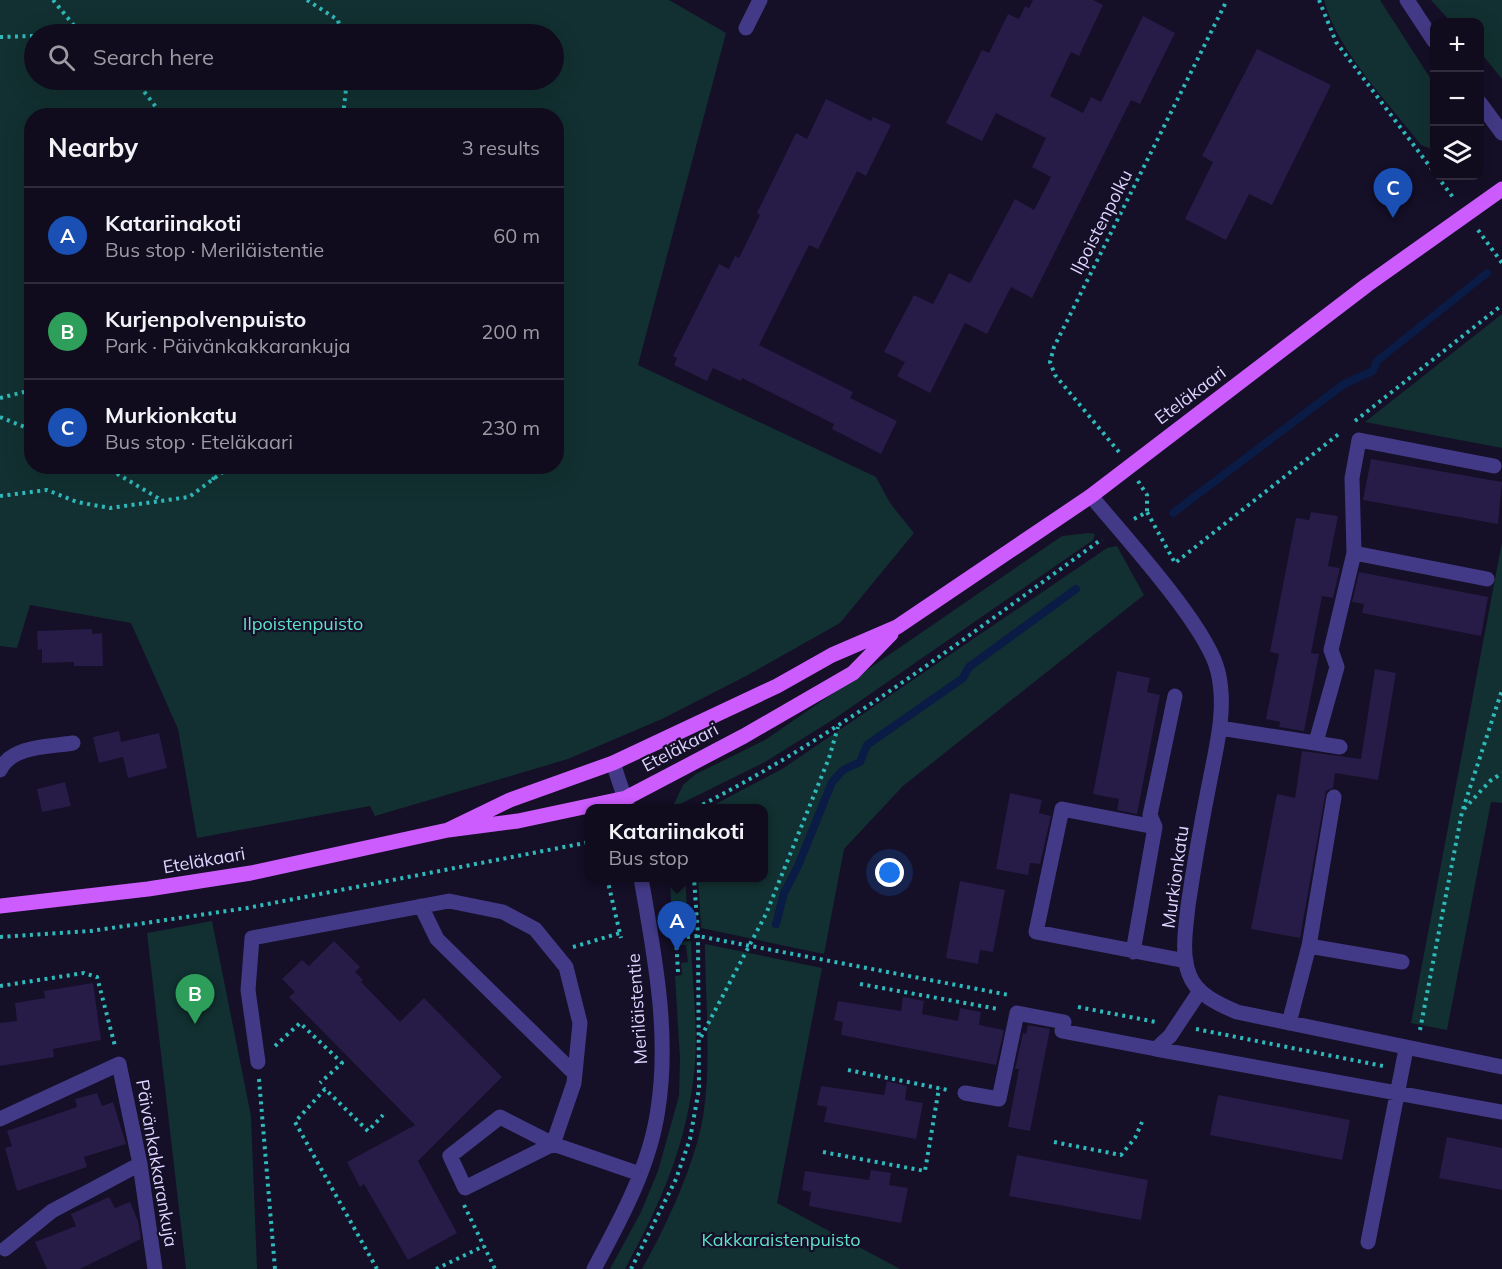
<!DOCTYPE html>
<html lang="en">
<head>
<meta charset="utf-8">
<style>
	:root { --surface:#100b1d; --page:#1e192a; --text:#f1f3f6; --muted:#9c9ba4; --line:#302b3b; --accent:#2563eb }
	body { margin:0; font-family:Mulish,sans-serif; background:var(--page); color:var(--text) }
	.controls { position:absolute; right:18px; top:18px; display:grid; overflow:hidden; border-radius:12px; box-shadow:0 6px 24px #0002 }
	.controls button { width:54px; height:54px; display:grid; place-items:center; padding:0; border:0; border-bottom:2px solid var(--line); background:var(--surface); color:var(--text); font:30px sans-serif }
	.you { position:absolute; left:890px; top:873px; width:21px; height:21px; margin:-15px; border:4px solid #fff; border-radius:50%; background:#1a73e8; box-shadow:0 0 0 9px #1a73e833 }
	.badge { display:grid; place-items:center; width:39px; height:39px; border-radius:50%; background:var(--accent); color:#fff; font-size:20px; font-weight:700 }
	.pin { position:absolute; translate:-50% -50px; filter:drop-shadow(0 2px 3px #0008) }
	.pin::after { content:''; position:absolute; top:32px; width:21px; height:18px; background:inherit; clip-path:polygon(0 0,100% 0,50% 100%) }
	.popup { position:absolute; left:585px; top:804px; width:183px; height:78px; box-sizing:border-box; display:grid; place-content:center; border-radius:12px; background:var(--surface); filter:drop-shadow(0 2px 4px #0005); font-size:20px; white-space:nowrap; color:var(--muted) }
	.popup b { font-size:22px; color:var(--text) }
	.popup::after { content:''; position:absolute; left:50%; top:100%; margin-left:-12px; border:12px solid transparent; border-top-color:var(--surface) }
	.list { margin:0; padding:0; list-style:none }
	h2 { display:flex; justify-content:space-between; align-items:center; height:78px; margin:0; padding:0 24px; font-size:26px }
	h2 small { font-size:20px; font-weight:400; color:var(--muted) }
	.list li { display:grid; grid-template-columns:39px 1fr auto; gap:18px; align-items:center; box-sizing:border-box; height:96px; padding:0 24px; border-top:2px solid var(--line) }
	.list b { display:block; font-size:22px; white-space:nowrap }
	.list p { margin:0; font-size:20px; white-space:nowrap; color:var(--muted) }
	.list em { font-size:20px; font-style:normal; color:var(--muted) }
	.icon { flex:none; width:33px; height:33px; fill:none; stroke:currentColor; stroke-width:2; stroke-linecap:round; stroke-linejoin:round }
	.map { position:relative; flex:none; width:1502px; height:1269px; overflow:hidden }
	.search { position:absolute; background:var(--surface); box-shadow:0 6px 24px #0002; left:24px; top:24px; width:540px; height:66px; display:flex; align-items:center; gap:15px; box-sizing:border-box; padding:0 21px; border-radius:33px; color:var(--muted); font-size:22px }
	.panel { position:absolute; background:var(--surface); box-shadow:0 6px 24px #0002; left:24px; top:108px; width:540px; height:366px; border-radius:24px }
	.map>svg:first-child { display:block }
	.green { fill:#123031; fill-rule:evenodd }
	.lines { fill:none; stroke-linecap:round; stroke-linejoin:round }
	.stream { stroke:#0a1b45; stroke-width:8 }
	.building { fill:#271b48 }
	.path { stroke:#2eb9ba; stroke-width:4; stroke-dasharray:3 4.5; stroke-linecap:butt }
	.minor { stroke:#423a86; stroke-width:15 }
	.major { stroke:#cd5cff; stroke-width:15 }
	.labels { text-anchor:middle; dominant-baseline:central; stroke-width:4.5; stroke-linejoin:round; paint-order:stroke }
	.street-label { font-size:18px; fill:#ddd5ff; stroke:#150f27 }
	.park-label { font-size:18px; fill:#5fe1ca; stroke:#150f27 }
</style>
</head>
<body>
<div class="map">
<svg width="1502" height="1269" viewBox="0 0 1502 1269">
	<rect width="100%" height="100%" fill="#150f27"/>
	<!-- green -->
	<path class="green" d="M0,0H669L726,33L638,365L876,477L890,503L914,533L840,623L748,675L662,719L568,759L375,816L370,806L197,838L178,729L131,623L30,605L17,648L0,646ZM34,34H554V80H34ZM32,116H556V466H32Z
		M1324,0H1380L1434,84V150L1421,145C1389,103 1337,51 1324,0Z
		M1431,0H1502V79L1480,52V22H1451Z
		M1502,314V448L1365,422Z
		M1089,533L1095,534L1093,540L834,719L765,762L672,808L683,785L696,774L765,740L1062,536Z
		M1502,542V803L1491,802L1447,1030L1411,1023Z
		M1117,546L1144,595L903,786L844,849L824,954L701,928L698,878H764V808H708L782,769L1107,548Z
		M670,878H685L689,933L679,934V927H672Z
		M212,921L251,1116L257,1269H186L147,933Z
		M691,941C692,981 698,1024 695,1064C688,1142 662,1201 625,1269H610L641,1212L658,1171L679,1096L680,1058L675,976L682,975L681,963L688,962L686,945H680V942Z
		M705,944L822,968L777,1203L900,1269H642C666,1227 695,1164 703,1117C712,1061 705,1000 705,944Z"/>
	<g class="lines">
		<!-- stream -->
		<path class="stream" d="M1173,513L1344,384L1373,371L1377,361L1487,273
			M776,924L784,893L798,866L832,782L843,770L860,762L867,745L963,678L969,667L1076,589"/>
	</g>
	<!-- building -->
	<path class="building" d="M1033,0H1093L1103,5L1079,56L1071,52L1050,96L1083,113L1091,97L1101,102L1143,16L1175,33L1140,104L1131,100L1032,298L1011,287L987,334L965,323L930,393L897,376L905,362L884,352L914,295L933,304L949,273L970,283L1015,199L1034,210L1051,177L1032,167L1046,138L996,113L982,141L946,123L982,50L989,53L1008,14L1019,19L1025,6L1029,8Z
		M1257,49L1331,85L1272,205L1249,194L1226,240L1185,219L1213,162L1202,156Z
		M826,99L871,121L873,117L891,125L866,176L857,171L818,249L809,245L759,345L853,392L850,398L897,421L881,454L832,429L834,424L742,378L741,381L713,368L707,381L674,365L677,358L673,356L719,264L729,269L735,256L739,258L760,215L757,213L796,133L807,139Z
		M1371,459L1502,482L1498,524L1363,500Z
		M1311,512L1338,516L1328,566L1340,568L1333,598L1322,596L1311,653L1319,654L1304,731L1279,727L1280,722L1266,719L1279,654L1270,652L1296,518L1309,520Z
		M1359,572L1488,597L1481,636L1362,613L1364,604L1352,602Z
		M92,629V634L102,633L103,666H74V662L42,663V649L38,650L37,631Z
		M1375,669L1396,673L1378,780L1335,773L1333,788L1326,791L1300,938L1251,929L1277,794L1295,798L1302,751L1361,759Z
		M1117,671L1150,678L1147,692L1160,695L1137,814L1117,810L1119,799L1093,794Z
		M119,731L121,742L159,733L167,768L128,778L123,757L99,763L93,737Z
		M65,782L71,806L42,812L37,789Z
		M1010,793L1042,800L1039,813L1051,816L1040,864L1030,863L1028,875L996,869Z
		M960,881L1005,890L993,952L980,950L978,964L946,958Z
		M334,941L360,967L355,972L363,980L361,982L400,1022L424,998L502,1077L418,1161L457,1233L408,1260L364,1184L360,1187L347,1162L415,1125L289,997L295,992L282,979L302,960L309,966Z
		M93,983L101,1040L53,1049L54,1057L0,1066V1023L17,1021L15,1003L45,998L44,991Z
		M903,997L924,1001L922,1014L958,1021L960,1008L981,1012L979,1025L1004,1030L996,1065L841,1035L843,1022L834,1020L838,1001L901,1011Z
		M1028,1025L1050,1029L1030,1131L1008,1127L1019,1069H1015L1023,1033L1026,1034Z
		M887,1081L907,1086L905,1100L923,1103L916,1139L824,1122L827,1107L817,1105L821,1086L884,1095Z
		M97,1093L102,1106L113,1102L126,1144L84,1157L87,1167L17,1191L5,1148L12,1146L7,1131L77,1107L75,1099Z
		M1218,1095L1350,1120L1342,1160L1210,1135Z
		M1447,1137L1502,1148V1190L1439,1178Z
		M1017,1155L1148,1180L1141,1220L1009,1196Z
		M871,1170L891,1173L889,1185L908,1188L901,1223L809,1206L811,1192L802,1190L805,1171L869,1180Z
		M109,1197L115,1208L130,1202L138,1221L141,1239L80,1269H47L35,1242L76,1226L71,1214Z"/>
	<g class="lines">
		<!-- path -->
		<path class="path" d="M53,0L81,34
			M307,0L338,20L341,34
			M1319,0L1336,42L1434,172
			M0,37L34,36
			M135,80L163,116
			M343,116L347,80
			M1437,176L1455,200
			M1478,230L1502,263
			M0,398L32,390
			M0,417L32,430
			M1355,421L1502,305
			M1119,452L1055,375L1050,362L1054,347L1227,0
			M104,466L163,501
			M213,480L217,466
			M1138,481L1147,495V512
			M0,496L47,490L77,502L110,508L189,497L231,466
			M1134,519L1147,512L1175,563L1340,433
			M696,808C841,734 970,634 1102,539
			M1464,809L1490,781L1502,773
			M607,878L621,938
			M0,937L91,931L247,908L590,842
			M573,947L620,933
			M678,972L676,938L698,936L1009,995
			M860,984L998,1009
			M0,986L84,973L97,977L115,1046
			M1078,1007L1156,1022
			M1196,1029L1383,1066
			M1420,1030L1462,812L1502,690
			M701,1037L766,914L829,758L838,727
			M275,1046L300,1023L342,1063L320,1083
			M848,1070L948,1090
			M259,1079L275,1269
			M1054,1142L1121,1155L1135,1138L1142,1122
			M823,1152L925,1171L939,1088
			M464,1205L495,1269
			M377,1269L295,1122L325,1089L368,1131L383,1115
			M436,1269L484,1246
			M631,1269L676,1179L690,1139L699,1089L698,936L694,878"/>
		<!-- minor -->
		<path class="minor" d="M1407,0L1434,41
			M746,28L760,0
			M1480,103L1502,133
			M1091,496C1123,535 1208,627 1218,672C1227,709 1216,748 1209,785C1201,825 1194,865 1188,906C1186,927 1181,953 1189,974C1196,994 1218,1004 1237,1012L1502,1067
			M1354,553L1487,579
			M1220,728L1340,747
			M1316,742L1337,667L1331,650L1354,553L1352,478L1359,440L1494,466
			M613,763L628,808
			M0,770C12,745 50,747 73,743
			M1155,827L1062,809L1036,932L1186,961
			M421,906L437,939L575,1074
			M1309,946L1334,797
			M1133,952L1155,827L1150,815L1175,696
			M1289,1023L1309,946L1402,962
			M1156,1049L1502,1112
			M258,1062L248,990L252,938L449,901L503,912L535,929L566,967L580,1023L574,1083L553,1144L465,1188L450,1156L500,1117L553,1144L640,1174
			M965,1093L999,1099L1017,1013L1064,1022L1062,1031L1156,1049L1170,1036L1200,991
			M0,1119L119,1064L140,1164L155,1269
			M1368,1242L1406,1049
			M5,1249L52,1211L140,1164
			M594,1269C621,1219 650,1166 658,1109C670,1032 654,953 641,878"/>
		<!-- major -->
		<path class="major" d="M448,830L510,800L613,763L777,686L832,655L897,627L1091,496L1367,285L1502,189
			M0,906L148,889L251,873L448,830L518,821L626,798L744,736L853,673L891,634"/>
	</g>
	<g class="labels">
		<!-- street labels -->
		<g class="street-label">
			<text transform="translate(1101 222) rotate(-63)">Ilpoistenpolku</text>
			<text transform="translate(1190 395) rotate(-37)">Eteläkaari</text>
			<text transform="translate(680 747) rotate(-28)">Eteläkaari</text>
			<text transform="translate(204 860) rotate(-10)">Eteläkaari</text>
			<text transform="translate(1175 877) rotate(-82)">Murkionkatu</text>
			<text transform="translate(637 1009) rotate(-94)">Meriläistentie</text>
			<text transform="translate(157 1163) rotate(80)">Päivänkakkarankuja</text>
		</g>
		<!-- park labels -->
		<g class="park-label">
			<text x="303" y="623">Ilpoistenpuisto</text>
			<text x="781" y="1239">Kakkaraistenpuisto</text>
		</g>
	</g>
</svg>
<div class="controls">
<button>+</button>
<button>−</button>
<button><svg class="icon" aria-label="layers" viewBox="0 0 24 24"><path d="M12 4l9 5-9 5-9-5zM3 14l9 5 9-5"/></svg></button>
</div>
<div class="you"></div>
<div class="pin badge" style="left:677px;top:951px;background:#1a4fb4">A</div>
<div class="popup"><b>Katariinakoti</b>Bus stop</div>
<div class="pin badge" style="left:195px;top:1024px;background:#2e9e5b">B</div>
<div class="pin badge" style="left:1393px;top:218px;background:#1a4fb4">C</div>
<div class="search"><svg class="icon" aria-label="search" viewBox="0 0 24 24"><circle cx="10" cy="10" r="6"/><path d="M15 15l6 6"/></svg>Search here</div>
<section class="panel">
<h2>Nearby<small>3 results</small></h2>
<ul class="list">
<li><span class="badge" style="background:#1a4fb4">A</span><div><b>Katariinakoti</b><p>Bus stop · Meriläistentie</p></div><em>60 m</em></li>
<li><span class="badge" style="background:#2e9e5b">B</span><div><b>Kurjenpolvenpuisto</b><p>Park · Päivänkakkarankuja</p></div><em>200 m</em></li>
<li><span class="badge" style="background:#1a4fb4">C</span><div><b>Murkionkatu</b><p>Bus stop · Eteläkaari</p></div><em>230 m</em></li>
</ul>
</section>
</div>
</body>
</html>
